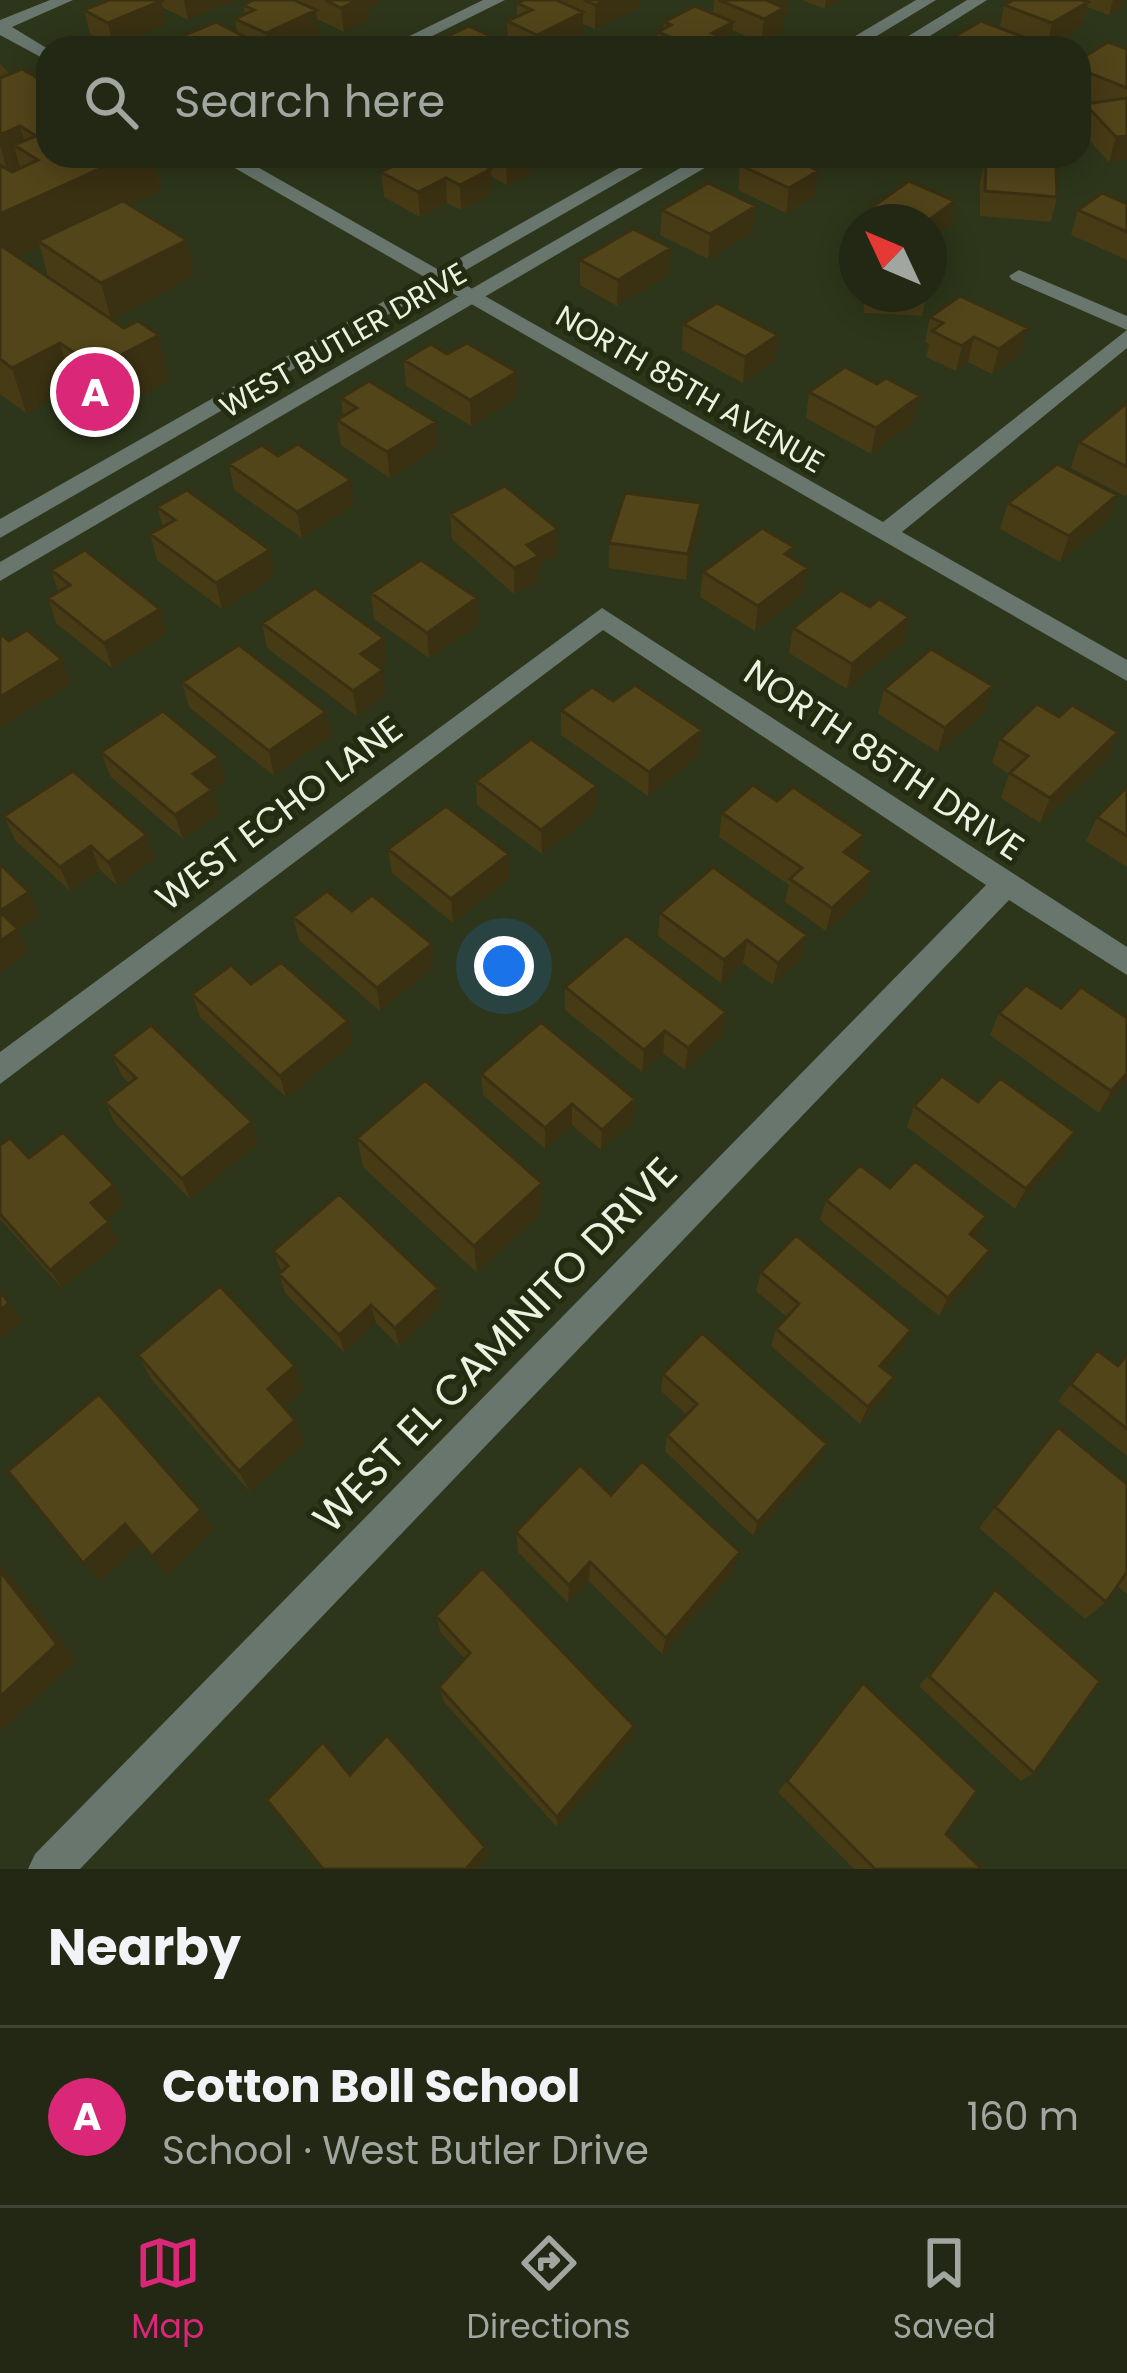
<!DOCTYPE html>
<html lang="en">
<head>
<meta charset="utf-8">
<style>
	:root { --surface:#222814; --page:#2a301d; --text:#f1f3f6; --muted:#a2a6a0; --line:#3f4434; --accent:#db2777 }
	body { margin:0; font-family:Poppins,sans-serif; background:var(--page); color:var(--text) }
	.compass { position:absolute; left:839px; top:204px; width:108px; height:108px; border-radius:50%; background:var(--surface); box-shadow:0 6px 30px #0003; rotate:314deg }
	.you { position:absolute; left:504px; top:966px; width:42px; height:42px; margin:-30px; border:9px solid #fff; border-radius:50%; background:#1a73e8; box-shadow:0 0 0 18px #1a73e833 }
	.badge { display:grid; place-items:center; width:78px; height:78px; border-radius:50%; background:var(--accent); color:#fff; font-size:39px; font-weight:700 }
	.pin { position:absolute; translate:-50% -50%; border:6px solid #fff; box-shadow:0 3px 12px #0006 }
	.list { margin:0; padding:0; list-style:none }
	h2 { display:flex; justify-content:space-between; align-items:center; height:156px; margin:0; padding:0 48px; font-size:51px }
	h2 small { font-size:39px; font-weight:400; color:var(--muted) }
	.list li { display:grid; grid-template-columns:78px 1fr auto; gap:36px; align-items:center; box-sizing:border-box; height:180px; padding:0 48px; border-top:3px solid var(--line) }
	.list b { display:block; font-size:45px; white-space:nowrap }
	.list p { margin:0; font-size:39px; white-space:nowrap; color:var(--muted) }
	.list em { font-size:39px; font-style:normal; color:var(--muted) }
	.icon { flex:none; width:66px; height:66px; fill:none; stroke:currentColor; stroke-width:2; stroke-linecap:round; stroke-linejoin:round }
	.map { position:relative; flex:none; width:1127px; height:1869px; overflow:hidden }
	.search { position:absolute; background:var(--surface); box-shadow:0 6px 30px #0003; left:36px; right:36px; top:36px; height:132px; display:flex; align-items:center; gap:30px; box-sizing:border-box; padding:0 42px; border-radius:36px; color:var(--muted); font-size:45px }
	.sheet { height:336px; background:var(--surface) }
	nav { display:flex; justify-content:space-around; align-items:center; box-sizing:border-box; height:168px; border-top:3px solid var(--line); background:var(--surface); font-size:33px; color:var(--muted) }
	nav a { display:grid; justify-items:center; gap:6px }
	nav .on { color:var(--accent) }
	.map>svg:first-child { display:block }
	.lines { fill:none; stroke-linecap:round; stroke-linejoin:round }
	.minor { fill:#68766d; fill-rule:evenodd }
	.tertiary { fill:#68766d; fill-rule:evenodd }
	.wall { fill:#473b16; fill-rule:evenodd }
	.shaded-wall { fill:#3a3012 }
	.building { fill:#53451a; stroke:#3a3012; stroke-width:3 }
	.labels { text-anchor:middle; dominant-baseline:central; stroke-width:10; stroke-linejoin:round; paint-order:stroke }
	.far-street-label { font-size:30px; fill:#ecf2e1; stroke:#232c10 }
	.street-label { font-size:36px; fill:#ecf2e1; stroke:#232c10 }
	.near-street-label { font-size:42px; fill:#ecf2e1; stroke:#232c10 }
</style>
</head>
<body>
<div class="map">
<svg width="1127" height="1869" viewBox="0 0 1127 1869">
	<rect width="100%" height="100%" fill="#2d361a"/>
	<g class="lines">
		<!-- minor -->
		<path class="minor" d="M50,0H73L12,27L48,49V61L0,35V20Z
			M483,0H505L408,48H385Z
			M214,156H238L883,522L1127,330V348L902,532L1127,660V681Z
			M1019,270L1127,316V330L1012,280L1009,276Z
			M602,608L1127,947V975L1009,900L80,1869H28L35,1854L986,885L603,630L0,1084V1052Z"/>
		<!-- tertiary -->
		<path class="tertiary" d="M916,0H936L857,48H835Z
			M967,0H987L911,48H889Z
			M640,156H664L0,538V519Z
			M701,156H725L0,581V562Z"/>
	</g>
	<!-- wall -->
	<path class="wall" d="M102,0H236L188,20L162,7L166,25L113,47L90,34L84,10L103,3Z
		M254,0H377V4L368,8L369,21L344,32L317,19L319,34L289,48H153L237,33L235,19L245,14L243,5Z
		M524,0H640V7L595,29L583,24V36L559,48H445L444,38L508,45L507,21L517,17V3Z
		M714,0H789L787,14L784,16L782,32L761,43L732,30L731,47L728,48H594L658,45V32L663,29L664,22L713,14Z
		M802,0H842L825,9Z
		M1013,0H1124L1122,7L1109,15L1087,7L1082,26L1047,47L1020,37L1018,48H944L945,42L1000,28L1004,5Z
		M1127,49V159L1109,162L1079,129L1085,104L1094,102L1079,96V60Z
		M0,64L10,74L48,156H154L161,190L129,205L194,276L111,319L170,380L108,413L73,388L26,413L0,394ZM40,247L48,277L18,257Z
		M307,156H355L330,168Z
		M414,156H534V171L507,185L491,176L492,194L461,210L447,203L420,217L384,197L381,172Z
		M833,156H876L858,167Z
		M986,157L1057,197L1051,222L980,216V182Z
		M740,165L815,196L786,213L738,190Z
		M1127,204V260L1071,235L1078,210Z
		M662,210L754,231L708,259L660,235Z
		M868,210L950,226L929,222H865Z
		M580,260L670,274L617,306L580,285Z
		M863,294H927L922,316L864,313Z
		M930,317L1021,353L992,374L968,362L956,371L926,357L929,344L925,342Z
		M683,324L775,361L743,383L682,350Z
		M404,360L518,397L471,426L406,386Z
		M809,392L920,396L914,422L871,454L806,418Z
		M341,398L438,448L390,478L341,445L337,420L343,416Z
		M1127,403V494L1125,496L1071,468L1079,442Z
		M229,464L354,505L302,538L234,490Z
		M1117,495L1108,520L1060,562L1000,529L1008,503Z
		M701,503L699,529L686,580L609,568V543Z
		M157,507L275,575L222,609L157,560L150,534L163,527Z
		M450,514L558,555L539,565V581L514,594L452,539Z
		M793,558L808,568L804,593L755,631L700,597L703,572Z
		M51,570L167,634L112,668L56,623L48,598L58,591Z
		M371,593L479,624L429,658L374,619Z
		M870,607L909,617L903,642L847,689L789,653L793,628Z
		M262,623L384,638L387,663L380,668L386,695L357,716L267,648Z
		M182,682L326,712L331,736L274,776L189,707Z
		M884,689L985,711L938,752L878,714Z
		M613,701L699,754L648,796L561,735V710Z
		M1000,739L1108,757L1040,823L1001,798L1009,774L992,763Z
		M101,752L219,757L225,781L212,790L219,814L183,839L110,776Z
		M476,781L597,786L596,811L542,854L477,805Z
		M1127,787V867L1086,841L1097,817Z
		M722,813L858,858L856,860L866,894L826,931L785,902L789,885L719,837Z
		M4,816L155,859L117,885L100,870L70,891L15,840Z
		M388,849L509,854L510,877L453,923L392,873Z
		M352,911L434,967L380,1011L299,940L293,917Z
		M660,913L802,958L773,985L743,963L721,983L658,936Z
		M251,984L353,1043L286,1097L200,1017L192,994Z
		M565,987L726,1012L723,1035L685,1070L663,1053L642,1072L565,1010Z
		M1061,1008L1127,1018V1081L1099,1113L990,1035L999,1013Z
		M112,1055L259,1143L190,1199L115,1123L105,1102L129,1083L122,1076Z
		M481,1074L635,1099L633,1121L601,1150L572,1125L545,1149L483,1095Z
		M978,1102L1064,1153L1015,1209L907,1127L914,1106Z
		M357,1138L542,1183V1211L477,1273L363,1167Z
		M0,1145L29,1158L114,1185L124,1205L106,1219L119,1242L62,1288L0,1219Z
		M890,1188L986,1216L975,1238L980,1269L939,1316L820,1220L826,1200Z
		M273,1251L440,1307L399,1346L376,1323L344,1352L285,1293L279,1274L282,1272Z
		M761,1272L911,1330L903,1348L884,1369L886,1394L860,1424L771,1346L776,1329L787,1317L756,1291Z
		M1097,1350L1118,1366L1127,1354V1456L1058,1401Z
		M138,1355L304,1390L284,1408L305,1443L250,1492L152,1380Z
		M663,1374L820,1460L753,1536L665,1451L667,1435L687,1415L661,1391Z
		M1058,1427L1127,1484V1594L1117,1586L1106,1602L1085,1619L979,1528Z
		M611,1495L733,1572L662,1654L589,1581L568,1603L518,1552L516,1532Z
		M995,1589L1034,1773L1021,1781L919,1686Z
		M436,1616L631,1739L557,1827L444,1702L439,1687L465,1659L441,1633Z
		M863,1683L946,1834L982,1869H854L778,1792Z"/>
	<!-- shaded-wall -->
	<path class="shaded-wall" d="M184,0H236L188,20Z
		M354,0H377V4L368,8L369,21L344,32L341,8Z
		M606,0H640V7L595,29V5Z
		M771,0H789L787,14L784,16L782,32L761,43L764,19L768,1Z
		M826,0H842L825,9Z
		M1113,0H1124L1122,7L1109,15Z
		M161,1L166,25L113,47L108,23Z
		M1088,2L1082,26L1047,47L1052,23Z
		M316,10L319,34L289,48H268L266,33Z
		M583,12V36L559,48H537V35Z
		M733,22L731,47L710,48L712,33Z
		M251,40L252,48H233Z
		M20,126L28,154L14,145L22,175L10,180L0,145V135Z
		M1127,136V159L1109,162L1116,137Z
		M128,156H154L161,190L43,245L38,241L40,247L0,265V214Z
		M328,156H355L330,168Z
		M513,156H534V171L507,185L506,160Z
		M820,156L815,196L786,213L789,188L805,164Z
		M859,156H876L858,167Z
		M491,169L492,194L461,210L460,185Z
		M446,178L447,203L420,217L418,192Z
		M955,201L950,226L929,241V222H926Z
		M756,206L754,231L708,259L710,234Z
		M187,240L194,276L111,319L101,283Z
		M671,248L670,274L617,306L618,280Z
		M1028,328L1021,353L992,374L999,349Z
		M159,335L170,380L108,413L96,368Z
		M778,335L775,361L743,383L745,357Z
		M974,337L968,362L956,371L962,346Z
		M60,343L73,388L26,413L12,368Z
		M517,372L518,397L471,426L470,400Z
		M920,396L914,422L871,454L876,428Z
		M436,422L438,448L390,478L387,452Z
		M351,480L354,505L302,538L297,512Z
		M1117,495L1108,520L1060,562L1069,536Z
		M701,503L699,529L686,580L688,554Z
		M558,529V555L539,565V581L514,594V568L527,545Z
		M270,550L275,575L222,609L216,583Z
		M808,568L804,593L755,631L758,606Z
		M477,598L479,624L429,658L427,633Z
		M160,609L167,634L112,668L104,643Z
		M909,617L903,642L847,689L852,664Z
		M384,638L387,663L365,679L361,654Z
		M62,659L71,684L0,728V697Z
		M383,670L386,695L357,716L353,691Z
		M993,686L985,711L938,752L945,728Z
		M326,712L331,736L274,776L269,751Z
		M702,730L699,754L648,796L649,772Z
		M1118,732L1108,757L1040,823L1050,798Z
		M219,757L225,781L200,798L193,774Z
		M597,786L596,811L542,854L541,830Z
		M212,790L219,814L183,839L175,815Z
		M147,835L155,859L117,885L108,862Z
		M864,835L858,858L839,876L844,852Z
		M91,846L100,870L70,891L60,867Z
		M509,854L510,877L453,923L451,899Z
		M872,871L866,894L826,931L832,908Z
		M29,892L39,915L18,930L29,952L0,972V911Z
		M807,935L802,958L773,985L778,963Z
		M747,940L743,963L721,983L724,960Z
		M432,944L434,967L380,1011L377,988Z
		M726,1012L723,1035L685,1070L688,1048Z
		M348,1021L353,1043L286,1097L280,1076Z
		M665,1031L663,1053L642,1072L644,1050Z
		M1127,1073V1081L1099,1113L1111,1091Z
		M635,1099L633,1121L601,1150L602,1130Z
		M572,1104V1125L545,1149V1128Z
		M252,1122L259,1143L190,1199L182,1179Z
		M1075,1132L1064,1153L1015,1209L1026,1189Z
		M542,1183V1211L477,1273L474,1246Z
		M114,1185L124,1205L101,1223L91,1203Z
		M986,1216L977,1235L961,1253L970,1234Z
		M109,1222L119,1242L62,1288L50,1270Z
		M990,1250L980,1269L939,1316L948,1298Z
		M438,1288L440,1307L399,1346L395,1328Z
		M9,1303L22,1321L0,1339V1310Z
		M371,1305L376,1323L344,1352L339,1335Z
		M911,1330L903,1348L872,1383L880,1366Z
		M295,1366L304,1390L278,1413L268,1389Z
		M894,1377L886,1394L860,1424L868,1407Z
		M295,1420L305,1443L250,1492L239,1471Z
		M827,1444L820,1460L753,1536L758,1522Z
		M201,1510L214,1530L167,1575L152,1556Z
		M125,1524L141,1544L101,1581L83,1563Z
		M740,1552L733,1572L662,1654L666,1638Z
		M590,1562L589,1581L568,1603L569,1585Z
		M0,1563L77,1660L0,1732Z
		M634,1726L631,1739L557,1827V1817Z
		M485,1847L489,1856L477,1869H466Z"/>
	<!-- building -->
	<path class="building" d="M109,0H159L161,1L108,23L84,10Z
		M254,0H294L316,10L266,33L235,19L254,10L243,5Z
		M325,0H359L341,8Z
		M524,0H556L583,12L537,35L507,21L532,10L517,3Z
		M584,0H606L595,5Z
		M719,0H771L768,1L784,8L764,19Z
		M1013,0H1082L1088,2L1052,23L1004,5Z
		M695,6L733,22L712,33L726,39L710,48H695L658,32L671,25L664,22Z
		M981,21L1021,36L1009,43L1018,46L1015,48H961L945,42Z
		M216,22L251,40L233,48H153Z
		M469,26L515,48H453L459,45L444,38Z
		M641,38L664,48H594L611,40L625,46Z
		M1108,42L1127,49V88L1079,69V60Z
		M22,69L48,84V156H128L0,214V165L12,172L38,160L14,145L36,136L20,126L0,135V78Z
		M1127,98V136L1116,137L1085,104Z
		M414,156H467L491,169L460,185L446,178L418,192L381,172Z
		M756,156H819L805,164L818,171L789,188L740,165Z
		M986,157L1056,163L1057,197L985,191Z
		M909,181L955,201L926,222H896L868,210Z
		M708,183L756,206L710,234L662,210Z
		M1102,193L1127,204V232L1078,210Z
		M123,201L187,240L101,283L38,241Z
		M633,229L671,248L618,280L580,260Z
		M0,245L124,328L138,321L159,335L96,368L60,343L12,368L0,359Z
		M960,296L1028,328L999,349L974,337L962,346L932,331L943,323L930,317Z
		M717,303L778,335L745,357L683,324Z
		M467,343L517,372L470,400L404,360L431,344L447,354Z
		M845,367L877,384L886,378L920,396L876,428L809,392Z
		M369,381L436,422L387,452L337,420L357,408L341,398Z
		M1127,403V467L1079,442Z
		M298,444L351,480L297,512L229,464L262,445L278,456Z
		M1057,464L1117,495L1069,536L1008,503Z
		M505,486L558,529L527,545L539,556L514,568L450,514Z
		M187,490L270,550L216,583L150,534L175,520L157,507Z
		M625,493L701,503L688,554L609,543Z
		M762,528L794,547L785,554L808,568L758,606L703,572Z
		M85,550L160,609L104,643L48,598L70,585L51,570Z
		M421,560L477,598L427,633L371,593Z
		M315,588L384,638L361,654L383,670L353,691L262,623Z
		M841,590L870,607L879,599L909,617L852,664L793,628Z
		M27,630L62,659L0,697V633L9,641Z
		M239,645L326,712L269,751L182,682Z
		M931,649L993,686L945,728L884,689Z
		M635,685L702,730L649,772L561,710L592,687L613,701Z
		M1037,704L1059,717L1072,705L1118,732L1050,798L1010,773L1028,756L1000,739Z
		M163,711L219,757L193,774L212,790L175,815L101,752Z
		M531,739L597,786L541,830L476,781Z
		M73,771L147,835L108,862L91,846L60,867L4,816Z
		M753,785L777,801L793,787L864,835L844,852L872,871L832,908L790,879L802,868L722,813Z
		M1127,787V836L1097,817Z
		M446,806L509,854L451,899L388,849Z
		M0,864L29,892L0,911Z
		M713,867L807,935L778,963L747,940L724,960L660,913Z
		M327,891L352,911L372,895L432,944L377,988L293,917Z
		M0,912L18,929L0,941Z
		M626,935L726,1012L688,1048L665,1031L644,1050L565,987Z
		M281,962L348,1021L280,1076L192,994L231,965L251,984Z
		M1026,985L1061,1008L1081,987L1127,1018V1073L1111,1091L999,1013Z
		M541,1022L635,1099L602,1130L572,1104L545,1128L481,1074Z
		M151,1025L252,1122L182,1179L105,1102L136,1078L112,1055Z
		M942,1076L978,1102L1000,1078L1075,1132L1026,1189L914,1106Z
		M425,1080L542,1183L474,1246L357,1138Z
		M63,1132L114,1185L91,1203L109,1222L50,1270L0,1214V1145L10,1138L29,1158Z
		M915,1161L986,1216L970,1234L990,1250L948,1298L826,1200L860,1165L890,1188Z
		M339,1194L438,1288L395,1328L371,1305L339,1335L279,1274L288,1266L273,1251Z
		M796,1235L911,1330L880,1366L894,1377L868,1407L776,1329L799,1304L761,1272Z
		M220,1286L295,1366L268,1389L295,1420L239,1471L138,1355Z
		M0,1292L9,1303L0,1310Z
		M702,1333L827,1444L758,1522L667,1435L697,1404L663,1374Z
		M1097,1350L1118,1366L1127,1354V1429L1071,1384Z
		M99,1394L201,1510L152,1556L125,1524L83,1563L8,1471Z
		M1058,1427L1127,1484V1572L1106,1602L995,1507Z
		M642,1461L740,1552L666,1638L590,1562L569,1585L516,1532L580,1465L611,1495Z
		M482,1568L634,1726L557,1817L439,1687L470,1653L436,1616Z
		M0,1571L57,1644L0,1697Z
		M995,1589L1100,1681L1034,1773L929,1676Z
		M863,1683L977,1791L946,1834L982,1869H875L787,1781Z
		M387,1735L485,1847L466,1869H323L267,1800L323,1742L350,1775Z"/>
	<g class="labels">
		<!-- far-street labels -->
		<g class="far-street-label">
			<text transform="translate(343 340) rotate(-30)">WEST BUTLER DRIVE</text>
			<text transform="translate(690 389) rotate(30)">NORTH 85TH AVENUE</text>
		</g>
		<!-- street labels -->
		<g class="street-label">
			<text transform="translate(884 760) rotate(34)">NORTH 85TH DRIVE</text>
			<text transform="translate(279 813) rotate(-37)">WEST ECHO LANE</text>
		</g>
		<!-- near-street labels -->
		<g class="near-street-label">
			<text transform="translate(495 1345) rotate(-46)">WEST EL CAMINITO DRIVE</text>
		</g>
	</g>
</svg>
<svg class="compass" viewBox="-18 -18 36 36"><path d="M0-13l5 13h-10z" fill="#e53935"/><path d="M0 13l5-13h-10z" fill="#a2a6a0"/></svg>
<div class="you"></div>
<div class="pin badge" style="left:95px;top:392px">A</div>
<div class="search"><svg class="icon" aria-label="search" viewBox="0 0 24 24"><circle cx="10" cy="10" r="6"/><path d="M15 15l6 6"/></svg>Search here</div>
</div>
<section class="sheet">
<h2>Nearby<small></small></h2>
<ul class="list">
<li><span class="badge">A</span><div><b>Cotton Boll School</b><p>School · West Butler Drive</p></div><em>160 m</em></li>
</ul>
</section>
<nav>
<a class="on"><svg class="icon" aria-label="map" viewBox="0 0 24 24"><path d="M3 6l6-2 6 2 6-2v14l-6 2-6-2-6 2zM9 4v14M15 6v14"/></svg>Map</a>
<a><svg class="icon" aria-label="directions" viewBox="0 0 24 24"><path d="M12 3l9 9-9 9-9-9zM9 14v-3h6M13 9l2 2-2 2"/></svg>Directions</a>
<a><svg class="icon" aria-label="saved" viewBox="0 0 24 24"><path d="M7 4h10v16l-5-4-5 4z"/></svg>Saved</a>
</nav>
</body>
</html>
